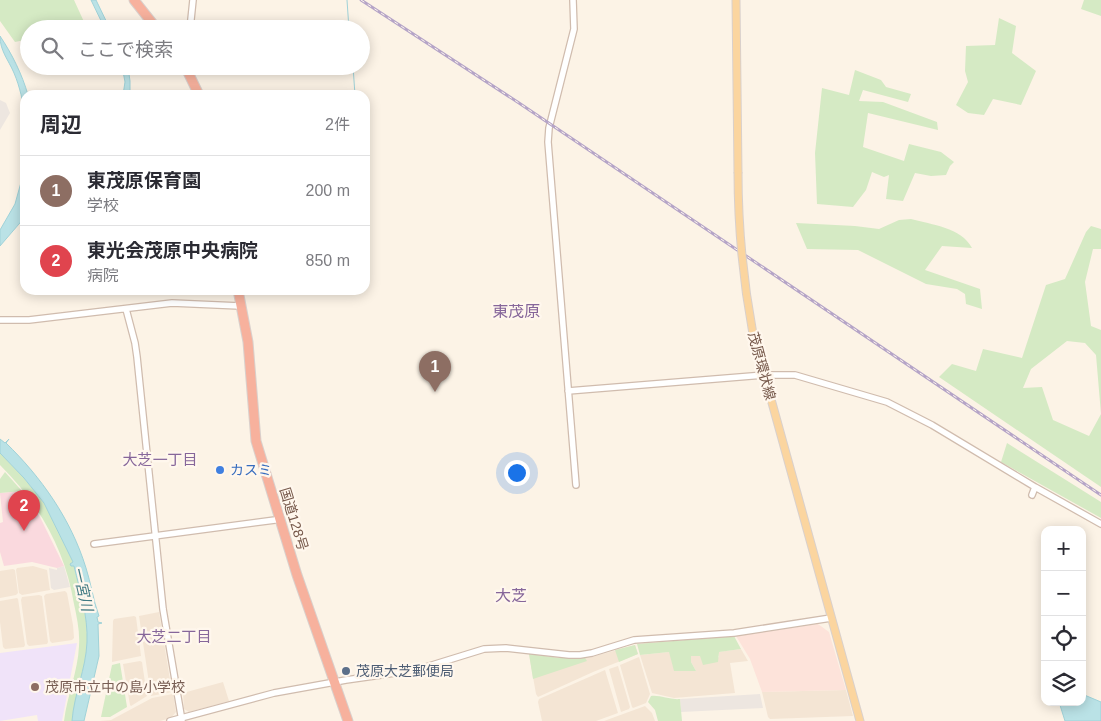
<!DOCTYPE html>
<html lang="ja">
<head>
<meta charset="utf-8">
<style>
	:root { --surface:#fff; --page:#f2f2f3; --text:#2b2b33; --muted:#7c7c81; --line:#e1e1e2; --accent:#e6684b }
	body { margin:0; font-family:Helvetica,"Noto Sans JP",sans-serif; background:var(--page); color:var(--text) }
	.controls { position:absolute; right:15px; bottom:15px; display:grid; overflow:hidden; border-radius:10px; box-shadow:0 2px 12px #0003 }
	.controls button { width:45px; height:45px; display:grid; place-items:center; padding:0; border:0; border-bottom:1px solid var(--line); background:var(--surface); color:var(--text); font:25px sans-serif }
	.you { position:absolute; left:516px; top:472px; width:18px; height:18px; margin:-12px; border:4px solid #fff; border-radius:50%; background:#1a73e8; box-shadow:0 0 0 8px #1a73e833 }
	.badge { display:grid; place-items:center; width:32px; height:32px; border-radius:50%; background:var(--accent); color:#fff; font-size:16px; font-weight:700 }
	.pin { position:absolute; translate:-50% -41px; filter:drop-shadow(0 1px 2px #0008) }
	.pin::after { content:''; position:absolute; top:26px; width:18px; height:15px; background:inherit; clip-path:polygon(0 0,100% 0,50% 100%) }
	.list { margin:0; padding:0; list-style:none }
	h2 { display:flex; justify-content:space-between; align-items:center; height:65px; margin:0; padding:0 20px; font-size:21px }
	h2 small { font-size:16px; font-weight:400; color:var(--muted) }
	.list li { display:grid; grid-template-columns:32px 1fr auto; gap:15px; align-items:center; box-sizing:border-box; height:70px; padding:0 20px; border-top:1px solid var(--line) }
	.list b { display:block; font-size:19px; white-space:nowrap }
	.list p { margin:0; font-size:16px; white-space:nowrap; color:var(--muted) }
	.list em { font-size:16px; font-style:normal; color:var(--muted) }
	.icon { flex:none; width:28px; height:28px; fill:none; stroke:currentColor; stroke-width:2; stroke-linecap:round; stroke-linejoin:round }
	.map { position:relative; flex:none; width:1101px; height:721px; overflow:hidden }
	.search { position:absolute; background:var(--surface); box-shadow:0 2px 12px #0003; left:20px; top:20px; width:350px; height:55px; display:flex; align-items:center; gap:12px; box-sizing:border-box; padding:0 18px; border-radius:28px; color:var(--muted); font-size:19px }
	.panel { position:absolute; background:var(--surface); box-shadow:0 2px 12px #0003; left:20px; top:90px; width:350px; height:205px; border-radius:15px }
	.map>svg:first-child { display:block }
	.residential { fill:#f4e5d4 }
	.commercial { fill:#fde3da }
	.industrial { fill:#ede6e0 }
	.education { fill:#f0e3f9 }
	.medical { fill:#fad9de }
	.green { fill:#d5eac4; fill-rule:evenodd }
	.water { fill:#bae2e6; stroke:#a0d2d8 }
	.lines { fill:none; stroke-linecap:round; stroke-linejoin:round }
	.stream { stroke:#a0d2d8; stroke-width:1 }
	.minor-casing { stroke:#d0bcae; stroke-width:8 }
	.major-casing { stroke:#d9d0cc; stroke-width:9 }
	.highway-casing { stroke:#d9d0cc; stroke-width:11 }
	.minor { stroke:#fff; stroke-width:5.5 }
	.major { stroke:#fbd59f; stroke-width:7 }
	.highway { stroke:#f7b19d; stroke-width:9 }
	.rail-casing { stroke:#b5a4c7; stroke-width:3 }
	.rail { stroke:#fff7ed; stroke-width:1; stroke-dasharray:4; stroke-linecap:butt }
	.major-bridge-casing { stroke:#d9d0cc; stroke-width:9; stroke-linecap:butt }
	.major-bridge { stroke:#fbd59f; stroke-width:7 }
	.shop-dot { fill:#3f7fe0; stroke:#fff7ed; stroke-width:2 }
	.service-dot { fill:#5c6f8a; stroke:#fff7ed; stroke-width:2 }
	.education-dot { fill:#8d6e63; stroke:#fff7ed; stroke-width:2 }
	.labels { text-anchor:middle; dominant-baseline:central; stroke-width:4.5; stroke-linejoin:round; paint-order:stroke }
	.street-label { font-size:14px; fill:#76584a; stroke:#fff7ed }
	.shop-label { font-size:14px; fill:#366cbe; stroke:#fff7ed; text-anchor:start }
	.service-label { font-size:14px; fill:#4e5e75; stroke:#fff7ed; text-anchor:start }
	.education-label { font-size:14px; fill:#785e54; stroke:#fff7ed; text-anchor:start }
	.neighbourhood-label { font-size:15px; fill:#86669a; stroke:#fff7ed }
	.water-label { font-size:15px; font-style:italic; fill:#417a83; stroke:#fff7ed }
	.quarter-label { font-size:16px; fill:#86669a; stroke:#fff7ed }
</style>
</head>
<body>
<div class="map">
<svg width="1101" height="721" viewBox="0 0 1101 721">
	<rect width="100%" height="100%" fill="#fcf3e6"/>
	<!-- residential -->
	<path class="residential" d="M33,566L47,570L50,590L22,595L19,593L16,570L17,568Z
		M13,569L15,570L18,593L16,595L0,598V571Z
		M65,591L67,593L73,625L74,638L72,640L52,643L50,641L44,596L46,594Z
		M39,595L42,596L48,642L47,644L29,646L27,644L21,600L22,597Z
		M17,598L18,599L25,645L24,647L5,649L3,647L0,622V601Z
		M159,612L172,692L151,696L139,616Z
		M134,616L136,617L141,656L112,662L113,621L114,619Z
		M635,645L638,654L593,672L538,697L536,694L529,654L559,658L578,659L592,657Z
		M741,649L748,661L730,663L735,693L674,698L652,693L640,655L669,652L696,671L691,662L690,656L700,655L718,662L717,658L719,657L718,652Z
		M639,657L650,694L646,703L633,708L632,707L620,665Z
		M140,661L142,662L147,696L131,706L130,705L123,664Z
		M618,666L630,707L629,709L621,712L609,669Z
		M605,670L618,713L596,721H542L538,702L539,699Z
		M223,682L229,701L189,712L184,709L183,693Z
		M846,690L853,716L770,719L768,717L762,692Z
		M173,694L176,712L171,718L160,721H100L111,720L152,698Z
		M645,706L652,713L655,721H604Z"/>
	<!-- commercial -->
	<path class="commercial" d="M818,624L829,632L846,690L762,692L750,659L736,636Z"/>
	<!-- industrial -->
	<path class="industrial" d="M0,100L6,103L10,113L0,130Z
		M64,566L70,587L54,590L51,588L49,568L57,570V568Z
		M760,694L763,708L681,712L680,699Z"/>
	<!-- education -->
	<path class="education" d="M77,643L62,721H38L37,715L0,721V653Z"/>
	<!-- medical -->
	<path class="medical" d="M22,491L40,517L64,566L57,568L32,562L4,566L0,552V523L3,522L0,493Z"/>
	<!-- green -->
	<path class="green" d="M0,0H74L85,24L68,29H29V39L15,42L0,21Z
		M1084,0H1101V16L1081,9Z
		M999,18L1016,26L1012,53L1036,71L1021,105L993,99L984,115L968,113L956,105L968,82L965,71L966,46L995,45Z
		M855,70L881,80L886,87L911,94L908,102L863,90L859,101L883,102L937,122L938,130L868,113L863,147L904,161L909,144L941,152L954,162L950,166L946,175L931,176L915,173L903,201L886,199L889,175L884,177L872,172L866,190L853,207L817,204L815,153L822,88L849,95Z
		M911,219C932,225 961,227 972,248L942,246L925,270L980,289L982,309L966,304L965,294L957,289L926,284L858,250L807,249L796,223L855,226L879,229L899,220Z
		M1091,226L1101,229V249H1093L1085,282L1091,326L1101,330V487L939,377L952,364L976,371L983,349L1022,358L1046,285L1065,279L1086,232ZM1067,341L1085,343L1096,355L1101,414L1089,436L1053,420L1042,387L1023,388L1031,369Z
		M1007,443L1101,502V518L1001,462Z
		M0,453L24,478L44,503L73,562L70,564L74,566C80,591 88,616 87,642C86,669 75,695 72,721H64C67,696 78,671 79,646C80,632 77,618 74,604C65,549 39,504 0,465Z
		M5,472L22,491L0,493V479Z
		M734,636L741,649L719,652L718,662L703,665L700,656H691V662L696,671H674L669,652L640,655L637,644Z
		M635,645L638,654L619,662L615,650Z
		M529,654L559,658H585L587,661L533,679Z
		M120,663L127,707L110,717H101L112,665Z
		M651,696C661,695 670,700 680,699L682,721H658L655,710L648,702Z"/>
	<!-- water -->
	<path class="water" d="M91,0H96L110,29H105Z
		M0,36C12,54 22,74 28,95H25V116C23,102 20,87 14,73C8,59 0,51 0,36Z
		M122,66L128,67L130,81V95H123L125,82Z
		M25,168V217L0,246V230L15,204Z
		M0,439L5,443L9,439L6,443C41,477 71,519 86,568C91,583 93,600 99,616L97,617L98,622L102,623L98,624L99,656L84,721H72C74,694 86,669 87,642C88,616 80,591 74,566H71L70,564L73,562L44,503L24,478L0,453Z
		M1082,694L1101,702V721H1065L1059,702H1082Z"/>
	<g class="lines">
		<!-- stream -->
		<path class="stream" d="M347,0L349,29
			M353,66L355,95"/>
		<defs>
			<path id="minor" d="M573,0L574,29L549,128L548,142L576,485
				M190,29L193,0
				M126,309L135,343L137,357L163,609L182,721
				M0,320H29L172,303L240,306
				M568,391L765,375H795L887,402L932,425L1035,487L1101,524
				M1032,495L1035,487
				M94,544L275,520L279,518
				M170,721L274,693L346,680L416,670L484,649L506,648L569,655H580L592,653L634,640L734,633L831,618"/>
			<path id="major" d="M736,0L738,172
				M753,334L860,721"/>
			<path id="highway" d="M134,0L157,29
				M185,66L199,95
				M238,290L248,342L256,441L297,575L348,721"/>
		</defs>
		<!-- minor casing -->
		<use href="#minor" class="minor-casing"/>
		<!-- major casing -->
		<use href="#major" class="major-casing"/>
		<!-- highway casing -->
		<use href="#highway" class="highway-casing"/>
		<!-- minor -->
		<use href="#minor" class="minor"/>
		<!-- major -->
		<use href="#major" class="major"/>
		<!-- highway -->
		<use href="#highway" class="highway"/>
		<defs>
			<path id="rail" d="M361,0L519,103L1101,495"/>
		</defs>
		<!-- rail casing -->
		<use href="#rail" class="rail-casing"/>
		<!-- rail -->
		<use href="#rail" class="rail"/>
		<defs>
			<path id="major-bridge" d="M738,172C738,227 743,280 753,334"/>
		</defs>
		<!-- major-bridge casing -->
		<use href="#major-bridge" class="major-bridge-casing"/>
		<!-- major-bridge -->
		<use href="#major-bridge" class="major-bridge"/>
	</g>
	<!-- markers -->
	<circle class="shop-dot" cx="220" cy="470" r="5"/>
	<circle class="service-dot" cx="346" cy="671" r="5"/>
	<circle class="education-dot" cx="35" cy="687" r="5"/>
	<g class="labels">
		<!-- street labels -->
		<g class="street-label">
			<text transform="translate(762 366) rotate(75)">茂原環状線</text>
			<text transform="translate(294 519) rotate(73)">国道128号</text>
		</g>
		<!-- shop labels -->
		<g class="shop-label">
			<text x="230" y="470">カスミ</text>
		</g>
		<!-- service labels -->
		<g class="service-label">
			<text x="356" y="671">茂原大芝郵便局</text>
		</g>
		<!-- education labels -->
		<g class="education-label">
			<text x="45" y="687">茂原市立中の島小学校</text>
		</g>
		<!-- neighbourhood labels -->
		<g class="neighbourhood-label">
			<text x="160" y="459">大芝一丁目</text>
			<text x="174" y="636">大芝二丁目</text>
		</g>
		<!-- water labels -->
		<g class="water-label">
			<text transform="translate(83 589) rotate(77)">一宮川</text>
		</g>
		<!-- quarter labels -->
		<g class="quarter-label">
			<text x="516" y="311">東茂原</text>
			<text x="511" y="595">大芝</text>
		</g>
	</g>
</svg>
<div class="controls">
<button>+</button>
<button>−</button>
<button><svg class="icon" aria-label="locate" viewBox="0 0 24 24"><circle cx="12" cy="12" r="6"/><path d="M12 2v4M12 18v4M2 12h4M18 12h4"/></svg></button>
<button><svg class="icon" aria-label="layers" viewBox="0 0 24 24"><path d="M12 4l9 5-9 5-9-5zM3 14l9 5 9-5"/></svg></button>
</div>
<div class="you"></div>
<div class="pin badge" style="left:435px;top:392px;background:#8d6e63">1</div>
<div class="pin badge" style="left:24px;top:531px;background:#e0444e">2</div>
<div class="search"><svg class="icon" aria-label="search" viewBox="0 0 24 24"><circle cx="10" cy="10" r="6"/><path d="M15 15l6 6"/></svg>ここで検索</div>
<section class="panel">
<h2>周辺<small>2件</small></h2>
<ul class="list">
<li><span class="badge" style="background:#8d6e63">1</span><div><b>東茂原保育園</b><p>学校</p></div><em>200 m</em></li>
<li><span class="badge" style="background:#e0444e">2</span><div><b>東光会茂原中央病院</b><p>病院</p></div><em>850 m</em></li>
</ul>
</section>
</div>
</body>
</html>
